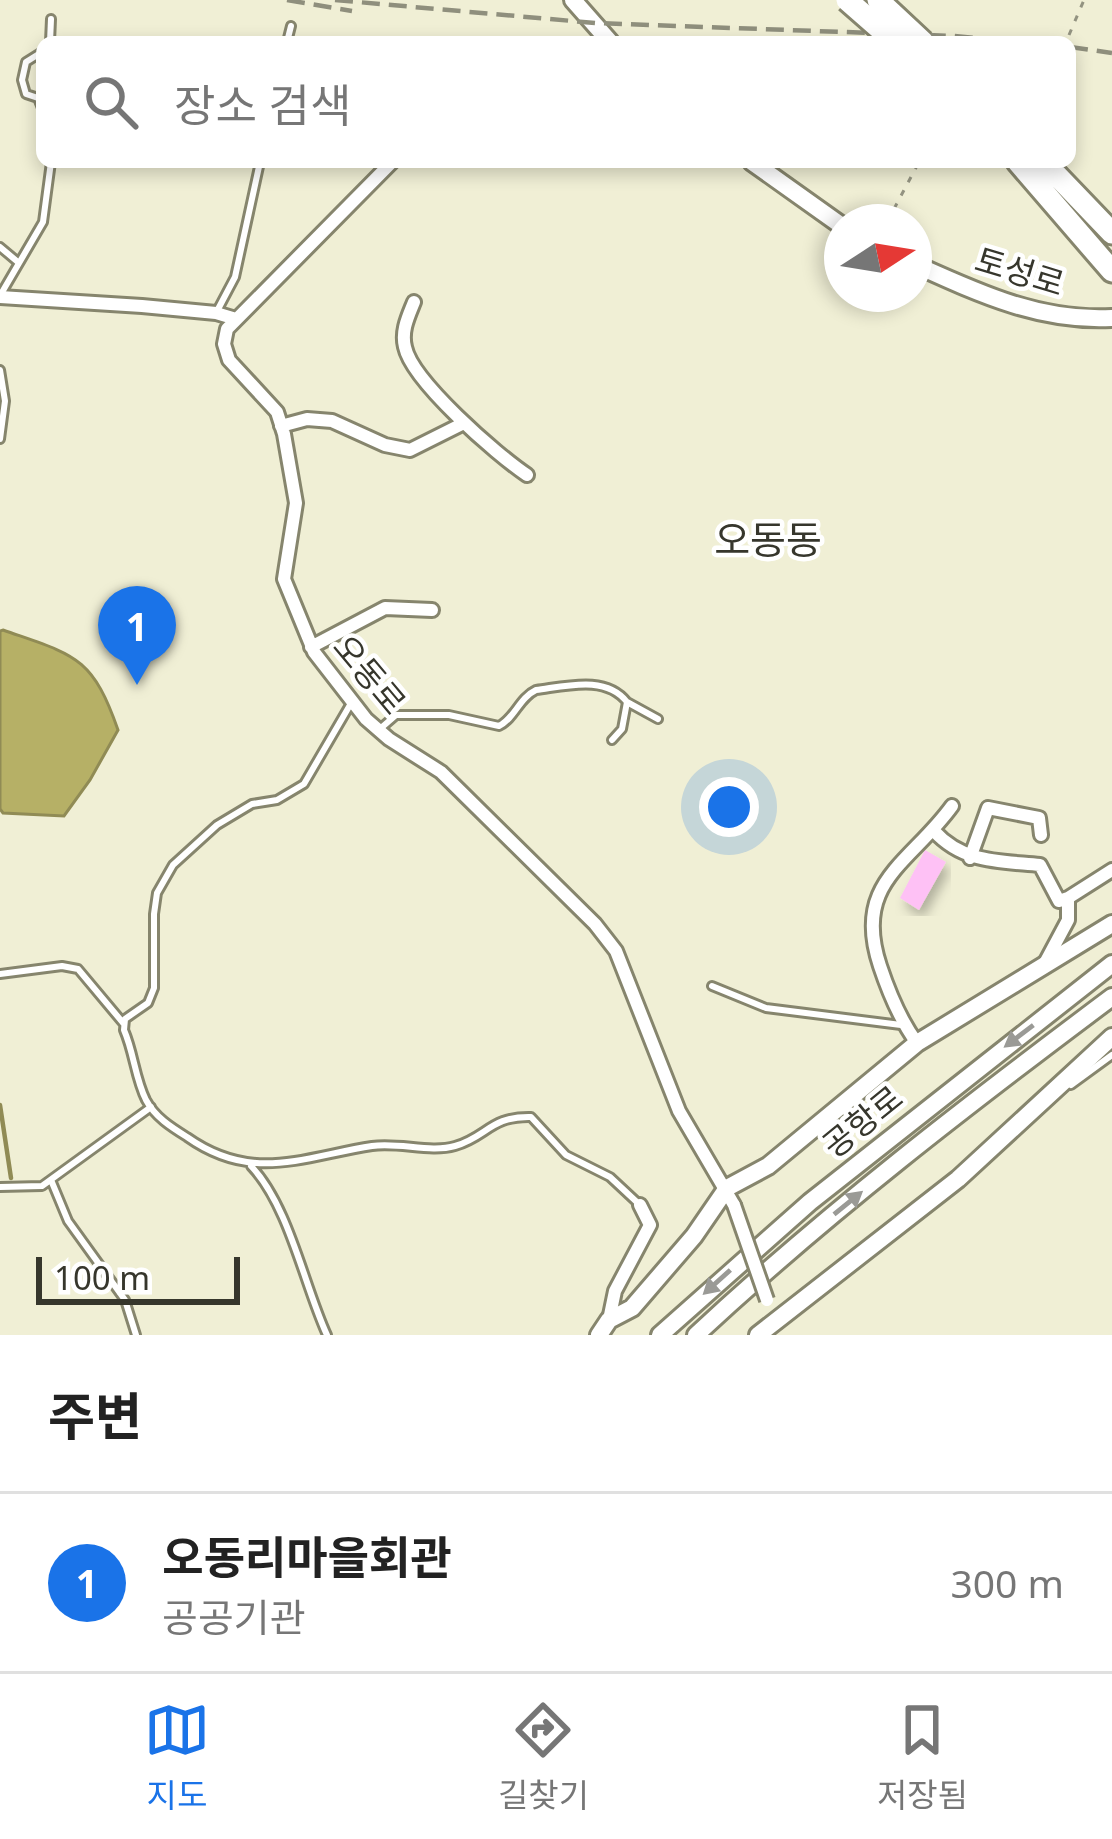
<!DOCTYPE html>
<html lang="ko">
<head>
<meta charset="utf-8">
<style>
	:root { --surface:#fff; --page:#f6f6f6; --text:#222; --muted:#767676; --line:#e0e0e0; --accent:#1a73e8 }
	body { margin:0; font-family:"Noto Sans","Noto Sans KR",sans-serif; background:var(--page); color:var(--text) }
	.compass { position:absolute; left:824px; top:204px; width:108px; height:108px; border-radius:50%; background:var(--surface); box-shadow:0 6px 18px #0003; rotate:78deg }
	.scale { position:absolute; left:36px; bottom:30px; width:204px; box-sizing:border-box; padding-left:12px; border:6px solid #36362c; border-top:0; font-size:33px; line-height:42px; white-space:nowrap; color:#36362c; -webkit-text-stroke:9px #fff; paint-order:stroke }
	.you { position:absolute; left:729px; top:807px; width:42px; height:42px; margin:-30px; border:9px solid #fff; border-radius:50%; background:#1a73e8; box-shadow:0 0 0 18px #1a73e833 }
	.badge { display:grid; place-items:center; width:78px; height:78px; border-radius:50%; background:var(--accent); color:#fff; font-size:39px; font-weight:700 }
	.pin { position:absolute; translate:-50% -99px; filter:drop-shadow(0 3px 6px #0008) }
	.pin::after { content:''; position:absolute; top:63px; width:42px; height:36px; background:inherit; clip-path:polygon(0 0,100% 0,50% 100%) }
	.list { margin:0; padding:0; list-style:none }
	h2 { display:flex; justify-content:space-between; align-items:center; height:156px; margin:0; padding:0 48px; font-size:51px }
	h2 small { font-size:39px; font-weight:400; color:var(--muted) }
	.list li { display:grid; grid-template-columns:78px 1fr auto; gap:36px; align-items:center; box-sizing:border-box; height:180px; padding:0 48px; border-top:3px solid var(--line) }
	.list b { display:block; font-size:45px; white-space:nowrap }
	.list p { margin:0; font-size:39px; white-space:nowrap; color:var(--muted) }
	.list em { font-size:39px; font-style:normal; color:var(--muted) }
	.icon { flex:none; width:66px; height:66px; fill:none; stroke:currentColor; stroke-width:2; stroke-linecap:round; stroke-linejoin:round }
	.map { position:relative; flex:none; width:1112px; height:1335px; overflow:hidden }
	.search { position:absolute; background:var(--surface); box-shadow:0 6px 18px #0003; left:36px; right:36px; top:36px; height:132px; display:flex; align-items:center; gap:30px; box-sizing:border-box; padding:0 42px; border-radius:18px; color:var(--muted); font-size:45px }
	.sheet { height:336px; background:var(--surface) }
	nav { display:flex; justify-content:space-around; align-items:center; box-sizing:border-box; height:168px; border-top:3px solid var(--line); background:var(--surface); font-size:33px; color:var(--muted) }
	nav a { display:grid; justify-items:center; gap:6px }
	nav .on { color:var(--accent) }
	.map>svg:first-child { display:block }
	.water { fill:#b6b066; stroke:#908b55; stroke-width:3 }
	.lines { fill:none; stroke-linecap:round; stroke-linejoin:round }
	.stream { stroke:#908b55; stroke-width:4.5 }
	.building { fill:#fec1f5; filter:url(#shadow) }
	.lane-casing { stroke:#86856d; stroke-width:12 }
	.street-casing { stroke:#86856d; stroke-width:18 }
	.secondary-casing { stroke:#86856d; stroke-width:22 }
	.highway-casing { stroke:#86856d; stroke-width:27 }
	.path { stroke:#939381; stroke-width:3; stroke-dasharray:6 9; stroke-linecap:butt }
	.lane { stroke:#fff; stroke-width:6 }
	.street { stroke:#fff; stroke-width:12 }
	.secondary { stroke:#fff; stroke-width:16 }
	.highway { stroke:#fff; stroke-width:21 }
	.rail { stroke:#8f8f7d; stroke-width:4.5; stroke-dasharray:18 9; stroke-linecap:butt }
	.street-bridge-casing { stroke:#86856d; stroke-width:18; stroke-linecap:butt }
	.highway-bridge-casing { stroke:#86856d; stroke-width:27; stroke-linecap:butt }
	.street-bridge { stroke:#fff; stroke-width:12 }
	.highway-bridge { stroke:#fff; stroke-width:21 }
	.oneway { fill:#9a9a96 }
	.labels { text-anchor:middle; dominant-baseline:central; stroke-width:9; stroke-linejoin:round; paint-order:stroke }
	.street-label { font-size:33px; fill:#36362c; stroke:#fff }
	.quarter-label { font-size:39px; fill:#36362c; stroke:#fff }
</style>
</head>
<body>
<div class="map">
<svg width="1112" height="1335" viewBox="0 0 1112 1335">
	<defs>
		<filter id="shadow"><feDropShadow dx="4.5" dy="8" stdDeviation="6" flood-color="#0004"/></filter>
	</defs>
	<rect width="100%" height="100%" fill="#f0efd5"/>
	<!-- water -->
	<path class="water" d="M3,630C74,655 92,655 118,730L90,780L64,816L3,813L0,809V631Z"/>
	<g class="lines">
		<!-- stream -->
		<path class="stream" d="M0,1105L11,1178"/>
	</g>
	<!-- building -->
	<path class="building" d="M925,850L946,862L919,910L900,898Z"/>
	<g class="lines">
		<defs>
			<path id="lane" d="M50,42L51,19
				M287,42L291,26
				M42,52L26,62L22,80L26,94L38,98L42,108
				M0,247L19,263
				M1,294L43,222L51,162
				M216,313L235,277L260,162
				M0,370L5,401L0,439
				M627,702L658,719
				M350,705L304,784L277,800L252,804L217,825L173,865L157,893L154,914V988L148,1003L125,1019L124,1030C134,1053 135,1078 146,1100C155,1117 171,1127 187,1137C252,1183 302,1157 372,1146C399,1142 430,1153 455,1146C487,1137 490,1116 531,1117L566,1155L610,1177L640,1205
				M381,728L396,715H449L499,726C515,718 519,698 536,690C567,686 606,675 627,702L622,729L612,740
				M0,974L62,966L78,969L124,1024
				M712,986L766,1008L901,1025
				M1071,1085L1112,1055
				M251,1166C289,1206 304,1285 327,1335
				M51,1180L68,1221L125,1300L136,1335
				M0,1187L42,1186L151,1107"/>
			<path id="street" d="M392,162L227,329L224,344L229,360L277,412L284,434L296,503L284,579L314,652L366,719L389,739L441,772L595,924L616,951L679,1111L734,1205
				M0,297L142,306L216,313L236,319
				M414,302C408,317 401,331 405,347C412,381 497,455 527,475
				M281,426L307,419L332,421L385,445L410,450L462,424
				M311,647L385,608L432,610
				M934,831C963,863 999,861 1040,865L1059,901L1068,898V920L1045,963
				M970,858L988,808L1039,818L1041,835
				M1068,898L1112,870
				M917,1043C900,1020 889,993 880,966C852,882 910,864 952,806
				M609,1320L615,1291L650,1225L640,1205"/>
			<path id="secondary" d="M573,0L610,42
				M752,162L842,226
				M914,264C978,293 1040,322 1112,318
				M599,1335L609,1320L632,1308L694,1236L727,1188L768,1166L917,1043L1112,924
				M660,1335L810,1202L1112,964
				M696,1335C827,1213 969,1104 1112,997
				M758,1335L958,1179L1112,1037"/>
			<path id="highway" d="M1018,162L1112,271
				M1044,162L1112,233"/>
		</defs>
		<!-- lane casing -->
		<use href="#lane" class="lane-casing"/>
		<!-- street casing -->
		<use href="#street" class="street-casing"/>
		<!-- secondary casing -->
		<use href="#secondary" class="secondary-casing"/>
		<!-- highway casing -->
		<use href="#highway" class="highway-casing"/>
		<!-- path -->
		<path class="path" d="M1069,35L1084,0
			M887,222L919,162"/>
		<!-- lane -->
		<use href="#lane" class="lane"/>
		<!-- street -->
		<use href="#street" class="street"/>
		<!-- secondary -->
		<use href="#secondary" class="secondary"/>
		<!-- highway -->
		<use href="#highway" class="highway"/>
		<!-- rail -->
		<path class="rail" d="M287,0L352,11
			M335,0L595,23L954,36L1020,42
			M1070,47L1112,53"/>
		<defs>
			<path id="street-bridge" d="M734,1205L767,1300"/>
			<path id="highway-bridge" d="M847,0L895,42
				M878,0L923,42"/>
		</defs>
		<!-- street-bridge casing -->
		<use href="#street-bridge" class="street-bridge-casing"/>
		<!-- highway-bridge casing -->
		<use href="#highway-bridge" class="highway-bridge-casing"/>
		<!-- street-bridge -->
		<use href="#street-bridge" class="street-bridge"/>
		<!-- highway-bridge -->
		<use href="#highway-bridge" class="highway-bridge"/>
	</g>
	<!-- one-way arrows -->
	<defs><path id="oneway-solid" d="M-6-.8H1V-3.2L6.5 0L1 3.2V.8H-6Z" transform="scale(3)"/></defs>
	<g class="oneway">
		<use href="#oneway-solid" transform="translate(1019 1036) rotate(143)"/>
		<use href="#oneway-solid" transform="translate(848 1203) rotate(-39)"/>
		<use href="#oneway-solid" transform="translate(717 1282) rotate(138)"/>
	</g>
	<g class="labels">
		<!-- street labels -->
		<g class="street-label">
			<text transform="translate(1020 271) rotate(17)">토성로</text>
			<text transform="translate(370 674) rotate(50)">오동로</text>
			<text transform="translate(862 1121) rotate(-39)">공항로</text>
		</g>
		<!-- quarter labels -->
		<g class="quarter-label">
			<text x="768" y="538">오동동</text>
		</g>
	</g>
</svg>
<svg class="compass" viewBox="-18 -18 36 36"><path d="M0-13l5 13h-10z" fill="#e53935"/><path d="M0 13l5-13h-10z" fill="#767676"/></svg>
<div class="scale">100 m</div>
<div class="you"></div>
<div class="pin badge" style="left:137px;top:685px">1</div>
<div class="search"><svg class="icon" aria-label="search" viewBox="0 0 24 24"><circle cx="10" cy="10" r="6"/><path d="M15 15l6 6"/></svg>장소 검색</div>
</div>
<section class="sheet">
<h2>주변<small></small></h2>
<ul class="list">
<li><span class="badge">1</span><div><b>오동리마을회관</b><p>공공기관</p></div><em>300 m</em></li>
</ul>
</section>
<nav>
<a class="on"><svg class="icon" aria-label="map" viewBox="0 0 24 24"><path d="M3 6l6-2 6 2 6-2v14l-6 2-6-2-6 2zM9 4v14M15 6v14"/></svg>지도</a>
<a><svg class="icon" aria-label="directions" viewBox="0 0 24 24"><path d="M12 3l9 9-9 9-9-9zM9 14v-3h6M13 9l2 2-2 2"/></svg>길찾기</a>
<a><svg class="icon" aria-label="saved" viewBox="0 0 24 24"><path d="M7 4h10v16l-5-4-5 4z"/></svg>저장됨</a>
</nav>
</body>
</html>
